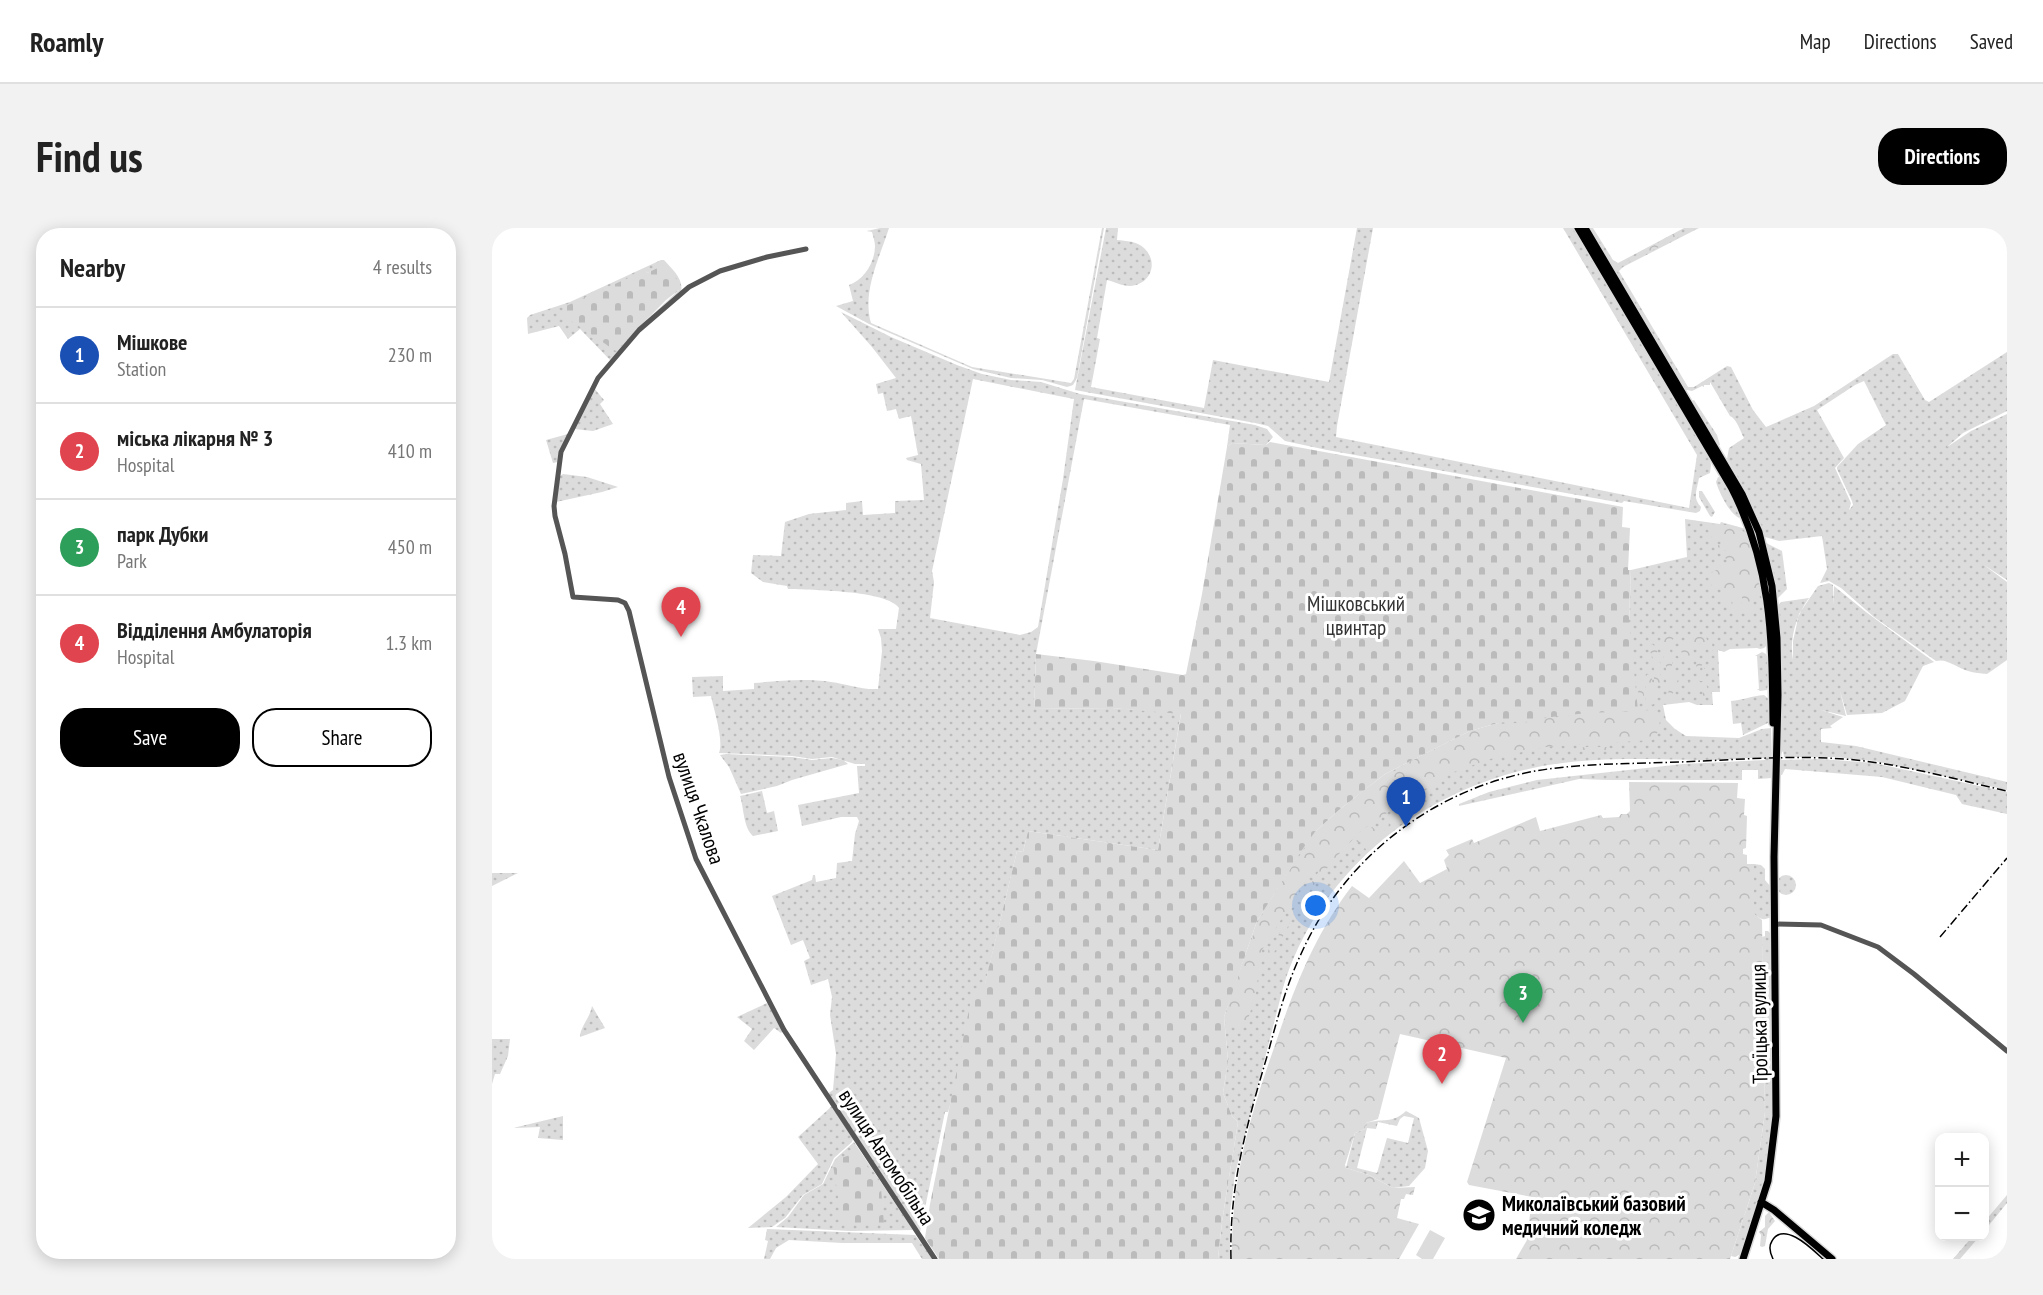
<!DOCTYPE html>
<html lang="en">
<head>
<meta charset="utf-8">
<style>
	:root { --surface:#fff; --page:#f2f2f2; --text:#222; --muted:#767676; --line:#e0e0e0; --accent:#000 }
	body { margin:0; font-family:"PT Sans Narrow",sans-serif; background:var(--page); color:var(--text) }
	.controls { position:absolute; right:18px; bottom:18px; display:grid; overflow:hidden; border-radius:12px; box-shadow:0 3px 15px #0003 }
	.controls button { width:54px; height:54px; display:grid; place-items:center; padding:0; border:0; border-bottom:2px solid var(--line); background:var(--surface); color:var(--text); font:30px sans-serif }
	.you { position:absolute; left:824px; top:678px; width:21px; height:21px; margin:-15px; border:4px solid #fff; border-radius:50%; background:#1a73e8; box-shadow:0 0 0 9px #1a73e833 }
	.badge { display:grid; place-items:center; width:39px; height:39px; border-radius:50%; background:var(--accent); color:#fff; font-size:20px; font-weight:700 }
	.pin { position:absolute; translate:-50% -50px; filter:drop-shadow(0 2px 3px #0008) }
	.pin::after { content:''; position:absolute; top:32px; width:21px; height:18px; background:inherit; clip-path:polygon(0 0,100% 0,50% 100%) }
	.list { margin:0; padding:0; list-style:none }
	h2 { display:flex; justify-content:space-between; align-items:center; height:78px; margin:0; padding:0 24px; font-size:26px }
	h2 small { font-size:20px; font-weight:400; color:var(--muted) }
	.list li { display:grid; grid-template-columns:39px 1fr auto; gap:18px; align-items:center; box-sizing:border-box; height:96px; padding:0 24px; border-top:2px solid var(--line) }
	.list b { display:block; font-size:22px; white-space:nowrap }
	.list p { margin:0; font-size:20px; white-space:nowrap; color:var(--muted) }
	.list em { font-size:20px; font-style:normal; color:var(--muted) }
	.actions { display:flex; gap:12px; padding:18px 24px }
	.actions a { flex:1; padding:14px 0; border:2px solid var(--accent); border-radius:24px; text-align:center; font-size:21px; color:var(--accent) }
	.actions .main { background:var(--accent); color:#fff }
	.map { position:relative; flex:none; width:1515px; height:1031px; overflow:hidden; border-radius:24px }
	header { display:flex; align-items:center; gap:36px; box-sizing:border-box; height:84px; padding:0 30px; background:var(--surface); border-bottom:2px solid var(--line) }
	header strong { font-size:28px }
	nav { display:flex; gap:33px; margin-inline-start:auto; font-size:21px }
	.intro { display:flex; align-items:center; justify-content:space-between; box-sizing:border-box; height:144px; padding:0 36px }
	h1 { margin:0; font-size:42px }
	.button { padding:15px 27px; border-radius:24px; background:var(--accent); color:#fff; font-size:21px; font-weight:700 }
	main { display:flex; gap:36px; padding:0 36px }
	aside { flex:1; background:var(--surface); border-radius:24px; box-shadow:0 3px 15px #0003 }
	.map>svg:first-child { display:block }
	.grass { fill:url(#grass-dots); fill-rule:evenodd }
	.forest { fill:url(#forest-crowns) }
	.cemetery { fill:url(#cemetery-stones) }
	.pitch { fill:#dcdcdc }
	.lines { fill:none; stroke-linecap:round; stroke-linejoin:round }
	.major-casing { stroke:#dbdbdb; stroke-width:10 }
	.minor { stroke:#555; stroke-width:5 }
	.major { stroke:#000; stroke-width:7 }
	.tram { stroke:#000; stroke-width:1.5 }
	.rail { stroke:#000; stroke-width:1.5; stroke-dasharray:9 3 1.5 3; stroke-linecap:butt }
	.labels { text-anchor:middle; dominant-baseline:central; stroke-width:6; stroke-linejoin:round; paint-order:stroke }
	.park-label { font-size:21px; fill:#333; stroke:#fff }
	.street-label { font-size:21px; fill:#000; stroke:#fff }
	.poi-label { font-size:21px; font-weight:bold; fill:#000; stroke:#fff; text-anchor:start }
</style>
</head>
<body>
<header>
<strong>Roamly</strong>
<nav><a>Map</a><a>Directions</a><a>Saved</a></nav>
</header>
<div class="intro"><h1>Find us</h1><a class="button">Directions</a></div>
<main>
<aside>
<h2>Nearby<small>4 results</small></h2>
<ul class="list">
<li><span class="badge" style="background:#1a4fb4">1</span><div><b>Мішкове</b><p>Station</p></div><em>230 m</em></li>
<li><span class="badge" style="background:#e0444e">2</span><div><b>міська лікарня № 3</b><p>Hospital</p></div><em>410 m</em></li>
<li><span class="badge" style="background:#2e9e5b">3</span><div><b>парк Дубки</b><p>Park</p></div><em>450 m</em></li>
<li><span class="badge" style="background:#e0444e">4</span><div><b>Відділення Амбулаторія</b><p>Hospital</p></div><em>1.3 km</em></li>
</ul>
<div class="actions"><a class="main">Save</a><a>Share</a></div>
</aside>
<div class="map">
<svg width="1515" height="1031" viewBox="0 0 1515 1031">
	<defs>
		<pattern id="grass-dots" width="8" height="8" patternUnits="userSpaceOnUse" patternTransform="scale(1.5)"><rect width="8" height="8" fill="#dcdcdc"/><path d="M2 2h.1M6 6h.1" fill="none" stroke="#bbb" stroke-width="1.8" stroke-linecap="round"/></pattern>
		<pattern id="forest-crowns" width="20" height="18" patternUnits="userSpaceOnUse" patternTransform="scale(1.5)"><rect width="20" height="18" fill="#dcdcdc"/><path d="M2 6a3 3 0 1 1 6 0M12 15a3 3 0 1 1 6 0" fill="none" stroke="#bbb"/></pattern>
		<pattern id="cemetery-stones" width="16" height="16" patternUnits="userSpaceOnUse" patternTransform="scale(1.5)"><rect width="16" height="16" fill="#dcdcdc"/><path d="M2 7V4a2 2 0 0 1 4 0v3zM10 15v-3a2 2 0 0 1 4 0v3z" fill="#bbb"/></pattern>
	</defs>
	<rect width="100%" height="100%" fill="#fff"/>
	<!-- grass -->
	<path class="grass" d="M388,0H397C387,31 370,64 379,95L480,139L579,155L582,151L610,0H612L585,150L581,157L575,159L550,152L519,150L481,141L377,96L344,78L361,73L357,57C372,52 383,34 383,18C383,14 381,8 380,4L375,3Z
		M614,0H626L625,12C634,13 645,13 652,20C667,34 659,57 638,58C630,58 623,54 615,52L605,110L608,111L599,159L712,180L721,132L837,154L865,0H881L845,198L844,209L1197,280L1205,227L1071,0H1085L1217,228L1219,237L1218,245L1207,250C1205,262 1200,270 1209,279L1208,283L1204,285L1132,273L1130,275L835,222L793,213L776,198L763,195L583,162Z
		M1095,0H1101L1121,32L1126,35L1192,0H1207L1131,39L1127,43L1196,159H1202L1235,138L1239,139L1261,182L1274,199L1322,178L1401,126H1406L1433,172L1437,174L1515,124V183L1471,205L1455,219L1479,203L1515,186V352L1492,337L1515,354V432L1495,446C1489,445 1482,445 1476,443C1465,440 1455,430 1444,433L1382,389L1349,360L1337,353L1328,355L1335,341L1330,308L1287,313L1273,309L1254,264L1235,231L1237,220L1252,210C1248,203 1245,191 1238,188L1218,154V157H1212V159L1210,158L1200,163L1190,161ZM1372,153L1394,197L1366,216L1345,239V241L1360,273L1361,277L1357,282L1359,275L1343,240L1352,230L1325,182L1363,157Z
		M169,32H172C180,41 192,51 189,64L119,133L88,101L76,111L67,98L36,106L35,90L38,87L78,74ZM174,37L187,62L145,101L154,43L155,45Z
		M349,84L399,109L465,137L490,146L519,152L549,154L588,166L763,197L775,201L781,209L774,217L740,215L735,219L738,197L592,171L544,426L542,481L620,480L689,485L666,622L536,603L531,624L525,623L493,756L456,884H453L428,1004L335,866L341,862L344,826L338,787L340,769L336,751L319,757L312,733L318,730L311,712L299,717L280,668L320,652L321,647H323L324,654L344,650L345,635L360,633L363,606L367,593L365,589H349L310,598L306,577L367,565L365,538H373V536H363L340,529L320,531L300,528L227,525C232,513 222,482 219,468L201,469L200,449L231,448V463L262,461V455C286,453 314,450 339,454C355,456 369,462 386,461L390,423L389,410L386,401H404L407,380C395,362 318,362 296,361L295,358L271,354L259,345L261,327L289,328L293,294L317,286L354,282V275L370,273L371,287L403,285V273L432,272L429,236L415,232L414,230L426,227L419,188L407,191L404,181L395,183L391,165L386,166L384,156L404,150L380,119ZM481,151L582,171L571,251L546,399L539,404L528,407L438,390L442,354L440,343Z
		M102,160L112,172L108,176L121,196L101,203L82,201Z
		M1202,172L1225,207L1228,217H1226L1200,173Z
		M76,206L66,234L61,235L54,212Z
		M71,246L95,249L126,259L110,264L64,274L68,248Z
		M1226,249L1230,250L1249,284L1247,290C1237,285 1227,264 1224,254Z
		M1207,263H1210L1223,284L1220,289L1218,288L1207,269Z
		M1193,291L1228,296L1229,294L1254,301L1264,321L1278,414L1272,420L1268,421L1265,420L1238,421L1232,424L1226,422L1228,464H1220L1221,477H1205L1197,474L1171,477L1174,492L1183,501L1194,508L1247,510L1270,501L1279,500L1280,550L1266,551V542H1250V552H1115L1087,551L967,578V576L997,564L1045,552L1191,536L1273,532V530C1252,529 1231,533 1210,532C1155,531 1096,528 1041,540C926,564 826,645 791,760L743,946L738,985V1031H726C730,985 739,940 746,894L740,888L731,865L736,833L732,789L765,693L812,618L823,604L847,582L893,546L978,503L1006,495L1137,394L1139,342L1195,329Z
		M1272,314L1290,323L1295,361L1284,372Z
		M1337,355L1341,357V377L1342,358L1374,384L1442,434L1431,438L1413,473L1390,485L1355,487L1348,463L1354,488L1329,482L1351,489L1338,498L1340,500L1329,501V514L1364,518L1515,554V562L1382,533L1342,529H1292L1291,523L1287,529L1286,378L1289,374L1317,370C1304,388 1297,411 1301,432V413L1307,386L1326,358Z
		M1270,424L1274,426C1278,435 1279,452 1275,462L1268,463L1265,461H1267L1265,428H1263Z
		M1272,467L1279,473L1278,494L1251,507L1249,495L1241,496L1239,473C1251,472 1260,468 1272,467Z
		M234,526L300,529L320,532L340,530L351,532L356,536L300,552L285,558L249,566L237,539L228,527Z
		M1329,531L1382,535L1515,564V586L1470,576L1464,567L1390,549L1293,541L1290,547H1288L1287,557H1285L1287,532Z
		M270,563L275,585L282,583L286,603L261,608C251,599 252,580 248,568Z
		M1262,636L1269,637L1273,641V652L1279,659V689C1271,693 1268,691 1262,686Z
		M0,645H26L0,658Z
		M1284 657a10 10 0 1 1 20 0a10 10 0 1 1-20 0Z
		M1273,703H1276L1279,706L1282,887L1273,950L1250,1025L1243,1029L1239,1028L1263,955L1273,884L1270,709L1273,708Z
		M275,775L291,803L289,805L282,800L262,822L252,813L260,801L245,789Z
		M100,778L113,800L88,809C88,799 98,790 100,778Z
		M0,811H18L16,828L8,846H3L0,856Z
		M340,878L361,911L360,914L342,930L330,956L311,967L293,990L280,999L256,1000L294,969L326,936L306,909Z
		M914,883L927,890L936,923L933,940L917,958L901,960L877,947L854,940L863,905L873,901L874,895C891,890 900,896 914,883ZM912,888L922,890L916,915L895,910L885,945L865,940L875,900L884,901L886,894L905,898L908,891Z
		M71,888V912L46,910L48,899L21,900Z
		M362,914L421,1002L358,1003L284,999L296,989L312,967L331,956L343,931Z
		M1515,967V975L1493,1002V993Z
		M275,1001L423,1007L441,1031H430L420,1015H350L297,1012L284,1020L278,1031H272L276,1013L273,1012Z
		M1480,1009H1487L1468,1031H1461Z"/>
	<!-- forest -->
	<path class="forest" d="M1181,6H1186L1187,9L1129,38L1128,37Z
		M1218,296C1243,298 1252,294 1261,322L1259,328L1262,330C1265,346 1275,362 1260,375L1261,392L1252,385L1242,382L1244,375L1249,376L1250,374V369L1248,368L1244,373L1239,372L1240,377L1237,378L1228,368L1231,358L1225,353L1224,360H1220L1219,345L1226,341L1223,334L1231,340L1237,335L1232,328L1234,322H1223L1224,319L1231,314V309L1227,307L1224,313L1221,314L1219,312L1220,306L1215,301Z
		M1204,401L1207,409L1213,407L1216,414L1220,415L1221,423H1217L1212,416L1210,424H1208L1207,417L1210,414L1207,412L1201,421L1200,436L1194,438L1192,433L1183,426L1191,430L1188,417L1189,414L1201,413Z
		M1179,405L1183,409L1176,417L1180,428V445L1187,449L1180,467L1182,472L1178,475L1175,466L1178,461L1174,453V433L1172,431L1171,417L1168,409L1170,407Z
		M1160,416L1165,420V430L1169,436L1166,442L1171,452L1168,457L1162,455V433L1158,423Z
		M1206,430L1211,435L1208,441L1209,445L1214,438L1217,439L1211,453H1208C1204,447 1203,436 1206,430Z
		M1156,446L1160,451L1161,461L1166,464L1164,475L1160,477L1158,472L1156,476L1147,475L1145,479L1143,473L1148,472L1146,467L1147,449L1151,450L1152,469L1154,473V448Z
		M1195,453L1215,458L1216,467L1210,468L1212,463L1211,461L1194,462L1193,460Z
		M1160,482L1167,485C1169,494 1167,507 1160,512L1053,519L998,531L962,544L914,572L870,602L844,629L814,667L813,665C817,656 827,647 828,638H825L819,644L770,722L763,770L754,797L751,800L734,798L733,789L739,766L766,694L790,653L824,604L872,562L917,534L979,503L1006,496L1024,495L1031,497L1036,493L1095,485Z
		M1092,519H1114L1121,521L1108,524L1086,523L1087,521Z
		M1137,554L1246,555L1245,570L1253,571L1252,587L1255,588L1254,620L1251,621V626L1255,627V636H1262V686L1270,692L1273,884L1263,955L1238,1031H1024L1035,1012L1040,969L977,957L975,954L1014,830L908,806L886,891L874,895L873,901L863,905L853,937L854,940L877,947L901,960L923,959L921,967L914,966L912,971H909L905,990L927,996L907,1031H740C739,952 757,891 783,817C802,760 823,706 860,658L877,670L912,633L928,655L955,641L952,632L957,627L954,622L980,611L982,615L1044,589L1048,603L1109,587L1111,590L1127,589L1129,586H1135L1138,583Z
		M906,580H911L913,587L904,595L899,593L900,584Z
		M896,595L897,597L892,603H899L875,623L873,620L859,630C860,622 872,619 870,610L866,615H864L865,611L880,599L884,602Z
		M806,675C806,681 780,730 775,736L774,732L777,720L784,713L791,697Z
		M1277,984L1283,993L1276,1001L1273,1018L1270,1019L1268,1018L1269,1007L1267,1004L1273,999V988Z"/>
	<!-- cemetery -->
	<path class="cemetery" d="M174,36L189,58L187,62L174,72L124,123L73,89L72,80L74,78L154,42L155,45Z
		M778,214L1131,279L1130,299L1138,300L1136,342H1139L1137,393L1146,483L1095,485L1006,495L978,503L893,546L847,582L823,604L812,619L765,693L732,789L736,833L731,865L740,888L746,894C739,940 730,985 726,1031H447L433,1010L438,976L479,772L488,756L493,755L525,623L531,624L536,603L666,622L689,486L620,480L542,481L544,426L602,433L691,447L694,446L710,366L735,219L740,215L774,217Z
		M366,924L389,960L392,996L355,997L350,994L341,937L344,932Z"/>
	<!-- pitch -->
	<path class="pitch" d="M938,1002L953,1010L941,1031H930L924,1027Z"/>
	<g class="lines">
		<defs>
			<path id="major" d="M1086,0L1239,259C1280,338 1280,408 1281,495
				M1093,0L1250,266L1267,304L1280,358L1285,410L1286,467L1282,629L1284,888L1276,953L1251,1031
				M1269,974L1282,982L1340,1031"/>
		</defs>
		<!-- major casing -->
		<use href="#major" class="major-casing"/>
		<!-- minor -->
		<path class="minor" d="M314,21L275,29L228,43L197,59L147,102L106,150L69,224L62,278L63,288L73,326L81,369L126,372L133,375L137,383L177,549L204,631L292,802L443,1031
			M1282,696L1329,697L1386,719L1422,746L1515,823"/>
		<!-- major -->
		<use href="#major" class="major"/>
		<!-- tram -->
		<path class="tram" d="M1281,1031C1278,1025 1276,1019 1280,1013C1292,992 1321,1022 1331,1031"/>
		<!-- rail -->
		<path class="rail" d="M1448,709L1515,630
			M739,1031C737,957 755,896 776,825C785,792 794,758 809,726C852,630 940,562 1043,543C1090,535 1139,536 1187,534C1242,532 1298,527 1352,531C1407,535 1462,551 1515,563"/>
	</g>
	<!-- icons -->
	<defs>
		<symbol id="university-disc" viewBox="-11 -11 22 22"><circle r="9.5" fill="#000" stroke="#fff"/><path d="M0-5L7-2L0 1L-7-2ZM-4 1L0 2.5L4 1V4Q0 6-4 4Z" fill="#fff"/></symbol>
	</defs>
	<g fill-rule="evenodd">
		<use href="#university-disc" x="968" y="968" width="38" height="38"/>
	</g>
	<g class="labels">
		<!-- park labels -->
		<g class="park-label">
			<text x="864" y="375">Мішковський<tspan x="864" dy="24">цвинтар</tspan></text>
		</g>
		<!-- street labels -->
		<g class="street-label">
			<text transform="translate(207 580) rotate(71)">вулиця Чкалова</text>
			<text transform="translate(1267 796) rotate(-91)">Троїцька вулиця</text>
			<text transform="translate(395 929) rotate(57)">вулиця Автомобільна</text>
		</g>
		<!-- poi labels -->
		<g class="poi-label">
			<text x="1010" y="975">Миколаївський базовий<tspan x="1010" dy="24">медичний коледж</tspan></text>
		</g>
	</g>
</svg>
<div class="controls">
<button>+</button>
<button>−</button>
</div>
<div class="you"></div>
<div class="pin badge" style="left:914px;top:599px;background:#1a4fb4">1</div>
<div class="pin badge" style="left:950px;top:856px;background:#e0444e">2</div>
<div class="pin badge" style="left:1031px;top:795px;background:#2e9e5b">3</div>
<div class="pin badge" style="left:189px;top:409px;background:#e0444e">4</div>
</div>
</main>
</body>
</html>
